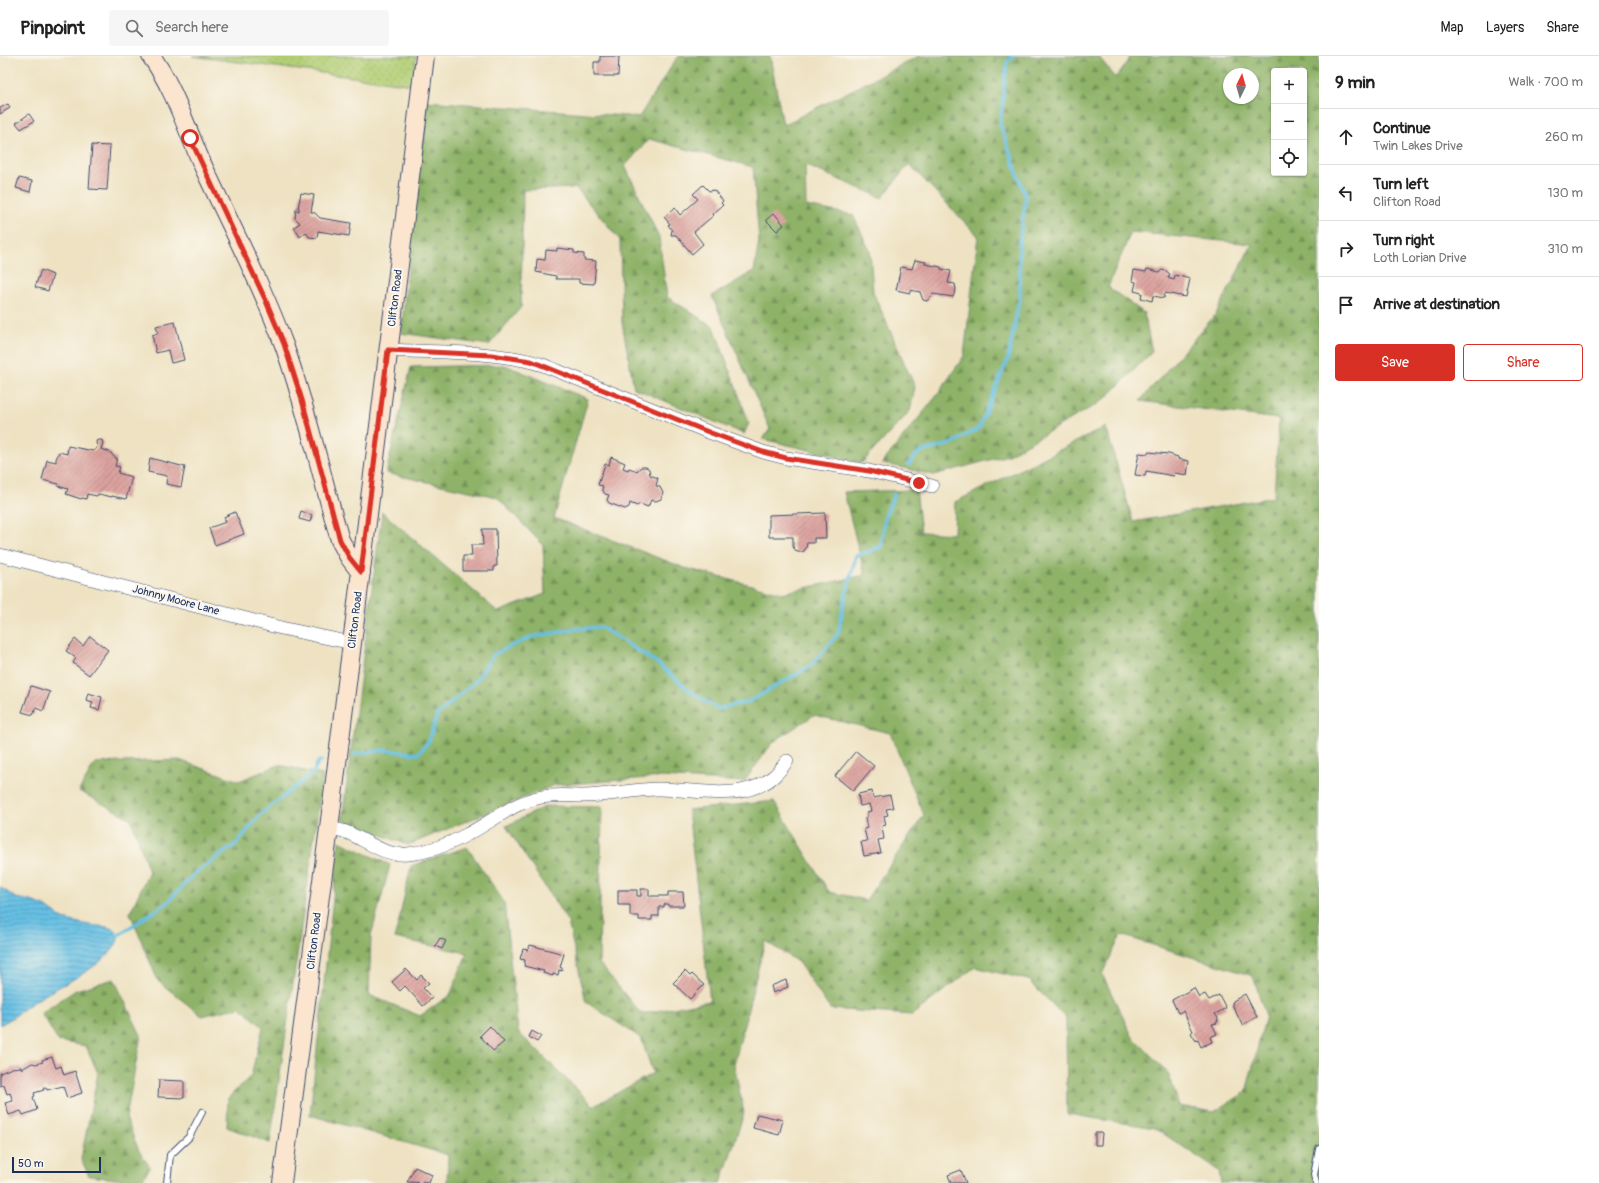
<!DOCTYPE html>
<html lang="en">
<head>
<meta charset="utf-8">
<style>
	:root { --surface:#fff; --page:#f6f6f6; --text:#222; --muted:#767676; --line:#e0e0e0; --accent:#d93025 }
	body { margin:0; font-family:Pangolin,sans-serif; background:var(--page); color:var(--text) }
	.controls { position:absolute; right:12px; top:12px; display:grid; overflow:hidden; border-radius:4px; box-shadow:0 1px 3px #0004 }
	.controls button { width:36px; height:36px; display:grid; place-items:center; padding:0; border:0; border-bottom:1px solid var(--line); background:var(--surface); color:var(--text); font:20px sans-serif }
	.compass { position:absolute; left:1223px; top:12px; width:36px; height:36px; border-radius:50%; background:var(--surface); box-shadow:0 1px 3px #0004; rotate:5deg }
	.scale { position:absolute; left:12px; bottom:10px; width:89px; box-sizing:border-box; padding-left:4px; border:2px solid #1b2f5e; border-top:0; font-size:11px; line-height:14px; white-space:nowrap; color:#1b2f5e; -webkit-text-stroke:3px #fbf7ec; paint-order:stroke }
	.stop { position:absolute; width:12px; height:12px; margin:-9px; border:3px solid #d93025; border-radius:50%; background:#fff }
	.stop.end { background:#d93025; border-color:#fff; box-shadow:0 1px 4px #0008 }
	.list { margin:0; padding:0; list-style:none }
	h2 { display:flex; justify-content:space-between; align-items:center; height:52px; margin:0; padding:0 16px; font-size:17px }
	h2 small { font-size:13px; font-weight:400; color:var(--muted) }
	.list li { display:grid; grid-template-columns:26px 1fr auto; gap:12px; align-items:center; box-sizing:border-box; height:56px; padding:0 16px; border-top:1px solid var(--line) }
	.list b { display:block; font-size:15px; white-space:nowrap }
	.list p { margin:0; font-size:13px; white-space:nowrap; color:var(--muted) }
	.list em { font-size:13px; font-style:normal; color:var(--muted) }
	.actions { display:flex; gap:8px; padding:12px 16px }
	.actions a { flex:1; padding:9px 0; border:1px solid var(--accent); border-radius:4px; text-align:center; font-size:14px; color:var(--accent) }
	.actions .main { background:var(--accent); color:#fff }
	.icon { flex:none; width:22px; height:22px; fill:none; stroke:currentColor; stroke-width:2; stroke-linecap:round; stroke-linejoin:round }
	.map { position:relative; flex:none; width:1319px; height:1127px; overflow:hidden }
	header { display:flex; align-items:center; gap:24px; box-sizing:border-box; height:56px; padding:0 20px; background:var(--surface); border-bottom:1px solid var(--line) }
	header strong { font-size:19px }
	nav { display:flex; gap:22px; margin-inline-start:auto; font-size:14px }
	.search { width:280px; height:36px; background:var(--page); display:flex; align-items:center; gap:10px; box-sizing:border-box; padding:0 14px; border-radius:4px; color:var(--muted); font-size:15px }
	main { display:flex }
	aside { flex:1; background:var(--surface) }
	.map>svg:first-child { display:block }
	.grass { fill:url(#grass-dots); stroke:#677f6a }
	.forest { fill:url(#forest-firs); stroke:#547062; fill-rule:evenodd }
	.water { fill:url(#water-rules); stroke:#4078a1 }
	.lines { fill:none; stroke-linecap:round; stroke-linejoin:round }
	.stream { stroke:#66c0e4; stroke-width:3.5 }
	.building { fill:url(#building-hatch) }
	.lane-casing { stroke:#3b4a6d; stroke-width:8 }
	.street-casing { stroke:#3b4a6d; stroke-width:14 }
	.secondary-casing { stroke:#3b4a6d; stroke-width:20 }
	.lane { stroke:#fff; stroke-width:6 }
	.street { stroke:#fff; stroke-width:13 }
	.secondary { stroke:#fbe5cf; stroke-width:18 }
	.route { stroke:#d93025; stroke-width:5 }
	.labels { text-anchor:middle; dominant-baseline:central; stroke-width:4; stroke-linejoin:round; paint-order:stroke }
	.street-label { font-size:11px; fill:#1b2f5e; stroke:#fbf7ec }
</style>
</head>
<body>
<header>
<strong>Pinpoint</strong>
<div class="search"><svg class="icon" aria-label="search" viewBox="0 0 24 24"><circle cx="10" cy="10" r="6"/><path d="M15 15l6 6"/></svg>Search here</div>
<nav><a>Map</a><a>Layers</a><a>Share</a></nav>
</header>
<main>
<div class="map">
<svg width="1319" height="1127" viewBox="0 0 1319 1127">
	<defs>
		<pattern id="grass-dots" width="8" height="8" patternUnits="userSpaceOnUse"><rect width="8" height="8" fill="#b3cf76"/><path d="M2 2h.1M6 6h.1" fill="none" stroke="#99b268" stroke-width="1.8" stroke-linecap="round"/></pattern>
		<pattern id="forest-firs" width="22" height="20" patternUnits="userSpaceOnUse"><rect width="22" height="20" fill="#8eb267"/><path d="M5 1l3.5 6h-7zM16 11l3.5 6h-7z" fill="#739158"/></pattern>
		<pattern id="water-rules" width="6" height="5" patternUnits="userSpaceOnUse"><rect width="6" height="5" fill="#66c0e4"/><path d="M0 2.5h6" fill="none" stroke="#539cbc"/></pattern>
		<pattern id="building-hatch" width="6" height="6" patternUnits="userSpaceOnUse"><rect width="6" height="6" fill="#dca29e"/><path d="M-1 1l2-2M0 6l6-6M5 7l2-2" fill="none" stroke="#b28484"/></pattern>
	</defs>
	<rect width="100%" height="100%" fill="#fbf7ec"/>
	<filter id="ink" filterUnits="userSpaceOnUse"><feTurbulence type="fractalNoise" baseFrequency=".025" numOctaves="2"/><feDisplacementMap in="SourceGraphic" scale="8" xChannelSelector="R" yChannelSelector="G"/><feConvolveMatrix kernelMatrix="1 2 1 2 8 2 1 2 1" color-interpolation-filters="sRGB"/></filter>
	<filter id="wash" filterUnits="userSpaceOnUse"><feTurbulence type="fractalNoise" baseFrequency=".012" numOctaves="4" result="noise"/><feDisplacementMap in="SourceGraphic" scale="16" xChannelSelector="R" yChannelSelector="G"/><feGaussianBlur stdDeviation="0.9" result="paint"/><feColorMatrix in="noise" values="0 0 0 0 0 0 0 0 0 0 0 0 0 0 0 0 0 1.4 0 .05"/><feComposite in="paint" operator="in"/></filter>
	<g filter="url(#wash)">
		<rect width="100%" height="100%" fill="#eee2c2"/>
		<!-- grass -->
		<path class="grass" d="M192,0H416L413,29Z"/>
		<!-- forest -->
		<path class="forest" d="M678,0H770L783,69L919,0H1098L1116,22L1131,0H1319V1127H1221L1219,1115L1155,1072L1067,1058L1066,962L1028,924L975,911L912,959L830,953L798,906L765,885L734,1009L744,1057L721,1127H447L448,1099L310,1059L339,785L390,809L371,880L369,939L420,960L450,939L467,897L395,882L411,810L467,791L504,846L518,976L594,1050L653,1017L641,982L586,946L568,866L506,770L546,750L602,751L599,907L641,958L710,945L688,754L774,745L829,836L866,844L924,759L890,677L814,659L773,686L744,726L662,721L555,729L408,789L342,764L382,456L498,556L545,538L543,489L497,441L386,417L411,311L505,309L588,343L554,462L685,512L782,537L865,519L844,436L916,434L921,476L954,478L955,446L1106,371L1133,466L1274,441L1279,363L1140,345L1216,258L1252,188L1131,176L1108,231L1144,257L1152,296L1104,344L1008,399L934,419L882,407L935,342L964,300L978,180L909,108L882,142L805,109L806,150L853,159L870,195L873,236L915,331L910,355L862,407L763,383L770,373L712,240L754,215L759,185L753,111L649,83L625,110L659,181L667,241L714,271L749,367L744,378L634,332L622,266L620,184L576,132L523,134L521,251L489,289L401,277L426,45L639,61ZM1274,15H1304V117H1274ZM1229,18H1253V42H1229ZM1121,879L1253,920L1266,960L1246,1036L1214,1056L1179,1050L1169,1018L1132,980L1102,918Z
			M179,704L239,725L279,709L323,719L270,1087L227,1071L228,1042L251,1020L263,971L240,951L202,960L158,925L130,857L149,815L131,763L79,735L95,707Z
			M114,923L141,979L126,1062L139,1095L150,1111L141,1126L89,1120L81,1103L98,1017L86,990L58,985L41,957L76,934Z"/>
		<!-- water -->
		<path class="water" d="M0,831L16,842L31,845L45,850L63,863L83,868L107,871L115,874L118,884C107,910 62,928 38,943C25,951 14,962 0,969Z"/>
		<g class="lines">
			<!-- stream -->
			<path class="stream" d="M908,409L919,396L951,388L979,372L1008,303L1020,241L1019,187L1026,142L1000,68L1007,6L1013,0
				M354,698L385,694L418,698L429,685L437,659L476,625L494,598L531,581L575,573L601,571L657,607L691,636L718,653L750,645L812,609L838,578L844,546L856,500L881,491L885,461L894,438
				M114,882L167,847L195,817L236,788L260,759L313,717L318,706L321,705"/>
		</g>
		<g id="blocks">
			<!-- building -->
			<path class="building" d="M600,0H619L618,20H594V6H600Z
				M8,48L10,52L0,58V52Z
				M29,58L34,65L21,73L16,67Z
				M92,89L110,90L107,134L89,133Z
				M19,122L32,125L30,136L16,132Z
				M703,129L709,135L714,134L723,145L721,147L723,149L713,158L714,159L694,176L703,188L692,198L676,179H671L672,174L668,169L670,168L664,161L675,152L680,159L698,143L693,138Z
				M301,137L314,139L311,156L315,157L320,162L351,167L349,180L318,175L317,182L309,181L306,176L300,181L294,171L300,167L295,162L296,154L299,155V152H298Z
				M774,157L784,169L777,175L766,164Z
				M557,192L574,194V197L584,198V204L596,205L594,228L579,227V223H556V220L536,216L537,203L545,204L546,194L557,195Z
				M915,204L926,206L925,208L941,211V213L951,215L948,227L955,228L956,233L953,241L933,238L927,245L923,244L920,236L910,234V237L896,234L901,211L912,213Z
				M1147,213L1159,216L1162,214L1166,215L1170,218L1168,222L1174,224L1175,219L1190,223L1186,241L1165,237L1164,242L1153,240L1152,245L1141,242L1142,237L1134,235L1136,226L1132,225L1134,214L1146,216Z
				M41,214L53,219L48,235L35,231Z
				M175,266L184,304L171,307L168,294L156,297L152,279L158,277L156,270Z
				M99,384H102L103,387L101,393L110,396L114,401L117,402L115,410L120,411L118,417L132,421L126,443L112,440V441L98,438L97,440L87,438L86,443L82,442L81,443L66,438L68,433L58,430L59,428L42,424L47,404L56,406V403L59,396L67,398L68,390L93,395L97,392L96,385Z
				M1148,396L1169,398L1178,401V403L1189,405L1187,419L1175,417L1174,420L1146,415L1145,420L1135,419L1139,397L1148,398Z
				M611,401L625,407L623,412L628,414L629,412L637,415L641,411H646L649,413L650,419L658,422L656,430L660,431L663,437L661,443L656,445L651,444L648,451L640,448L637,450L630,447L629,451L625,453L609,447L607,444L609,439L605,438L602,433L603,430L598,429L605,408L609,409Z
				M150,402L185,411L181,431L166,428L167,420L148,416Z
				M301,455L312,459L310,466L299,463Z
				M235,456L244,478L215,489L209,472L226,466L224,461Z
				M825,457L826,482H814V487H807L806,492L803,496H797L793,491V481H769V459Z
				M482,473H496L497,510H494V515H463V500H472L471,489H483Z
				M90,580L108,594L89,619L73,607L76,602L66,595L75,583L83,590Z
				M31,630L50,636L43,655L36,652L33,659L22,656Z
				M88,637L102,641L99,654L91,652L93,646L86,644Z
				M856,695L874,710L853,735L835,720Z
				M872,735L873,742L890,739L893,752L886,753L888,759L884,760L886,769L882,770L884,783L878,784L881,797L864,800L861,786L867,785L864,773L867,772L865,762L867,761V756L871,755L869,748L860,750L858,738Z
				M641,833H649V840H668V836H683L684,850H668V848H664V851H659V860H652V864H639V860H630V849H618V834H637V840H641Z
				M440,882L446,885L442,893L435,890Z
				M530,889L564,898L560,911L562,912V915L559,914L558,919L553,918V920L543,917L544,915L524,910L525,904L520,903L523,893L528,894Z
				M406,913L417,924L421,919L429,927L423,932L432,942L423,950L405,930L400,935L392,926Z
				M685,915L690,920L692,918L704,929L690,943L673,927Z
				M786,924L788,931L773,937L771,930Z
				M1194,932L1199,941L1205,938L1209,944L1219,939L1226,952L1215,958L1218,962L1217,967L1212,968L1217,978L1210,981L1212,986L1201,991L1198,984L1196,985L1191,977L1193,975L1183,955L1178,957L1172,944Z
				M1245,938L1257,961L1242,969L1232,948L1233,945Z
				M490,970L504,986L493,995L480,980Z
				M532,975L541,980L537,986L529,981Z
				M52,1001L56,1012L61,1010L64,1019L75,1015L82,1037L67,1042L63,1030L47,1034L46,1032H43L44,1034L34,1037L35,1040L33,1041L37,1054L23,1059L21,1055L9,1059L5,1047L13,1045L10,1037L7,1038L4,1029L0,1030V1017L12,1012L21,1011L22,1013L32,1007L36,1008L43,1006L42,1004Z
				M159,1024L184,1025V1042L158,1041Z
				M757,1058L783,1064L779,1079L753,1072Z
				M1095,1077H1102L1101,1089H1095Z
				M415,1111L432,1119L429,1127L407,1126Z
				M961,1114L966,1127H951L948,1119Z"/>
		</g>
	</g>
	<g filter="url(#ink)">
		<use href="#blocks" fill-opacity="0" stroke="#3b4a6d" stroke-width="1"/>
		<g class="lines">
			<defs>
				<path id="lane" d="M167,1127L170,1099L189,1081L202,1056
					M1316,1127L1314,1119L1319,1093"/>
				<path id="street" d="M388,294C440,297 494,294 543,309L711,377L763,396L786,402L869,415L932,430
					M0,499L281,572L352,587
					M329,772C334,773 341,774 346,776C367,784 384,801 408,798C429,796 450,788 468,778C495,764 518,742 550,740C561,739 572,740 583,740C608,740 633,733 659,733C691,733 728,743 758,730C771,725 779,716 787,705"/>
				<path id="secondary" d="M151,0C175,33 187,75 204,112C231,170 262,229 284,289C307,353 321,419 340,484L349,501L361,517
					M282,1127L329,772L425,0"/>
			</defs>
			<!-- lane casing -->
			<use href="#lane" class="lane-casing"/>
			<!-- street casing -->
			<use href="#street" class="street-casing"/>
			<!-- secondary casing -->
			<use href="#secondary" class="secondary-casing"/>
			<!-- lane -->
			<use href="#lane" class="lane"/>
			<!-- street -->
			<use href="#street" class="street"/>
			<!-- secondary -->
			<use href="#secondary" class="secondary"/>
		</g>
	</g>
	<g class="lines" filter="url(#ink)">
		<!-- route -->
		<path class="route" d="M190,82L266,245L284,288L302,344L340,484L349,501L361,516L388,294L491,299L531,305L711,377L763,396L786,402L869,415L919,427"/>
	</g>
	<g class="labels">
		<!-- street labels -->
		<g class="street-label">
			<text transform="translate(395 242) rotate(-83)">Clifton Road</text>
			<text transform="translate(176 544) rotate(15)">Johnny Moore Lane</text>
			<text transform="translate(355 564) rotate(-83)">Clifton Road</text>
			<text transform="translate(314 885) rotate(-83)">Clifton Road</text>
		</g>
	</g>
</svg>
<div class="controls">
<button>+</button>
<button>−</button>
<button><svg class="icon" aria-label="locate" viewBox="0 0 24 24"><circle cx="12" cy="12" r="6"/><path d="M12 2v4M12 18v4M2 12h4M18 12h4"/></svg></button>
</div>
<svg class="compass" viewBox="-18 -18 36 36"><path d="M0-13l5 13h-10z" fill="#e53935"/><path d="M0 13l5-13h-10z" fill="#767676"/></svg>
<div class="scale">50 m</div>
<div class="stop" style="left:190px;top:82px"></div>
<div class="stop end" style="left:919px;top:427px"></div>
</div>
<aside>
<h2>9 min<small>Walk · 700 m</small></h2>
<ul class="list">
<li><svg class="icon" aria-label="ahead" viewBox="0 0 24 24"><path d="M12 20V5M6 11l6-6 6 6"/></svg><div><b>Continue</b><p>Twin Lakes Drive</p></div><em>260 m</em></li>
<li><svg class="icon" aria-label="left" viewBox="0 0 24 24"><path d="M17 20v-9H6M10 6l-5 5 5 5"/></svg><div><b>Turn left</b><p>Clifton Road</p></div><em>130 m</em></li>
<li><svg class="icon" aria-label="right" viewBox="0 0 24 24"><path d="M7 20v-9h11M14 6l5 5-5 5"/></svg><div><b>Turn right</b><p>Loth Lorian Drive</p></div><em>310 m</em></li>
<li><svg class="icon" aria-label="arrive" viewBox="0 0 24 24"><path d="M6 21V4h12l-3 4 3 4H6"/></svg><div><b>Arrive at destination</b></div></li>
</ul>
<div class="actions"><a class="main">Save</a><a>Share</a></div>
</aside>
</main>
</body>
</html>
